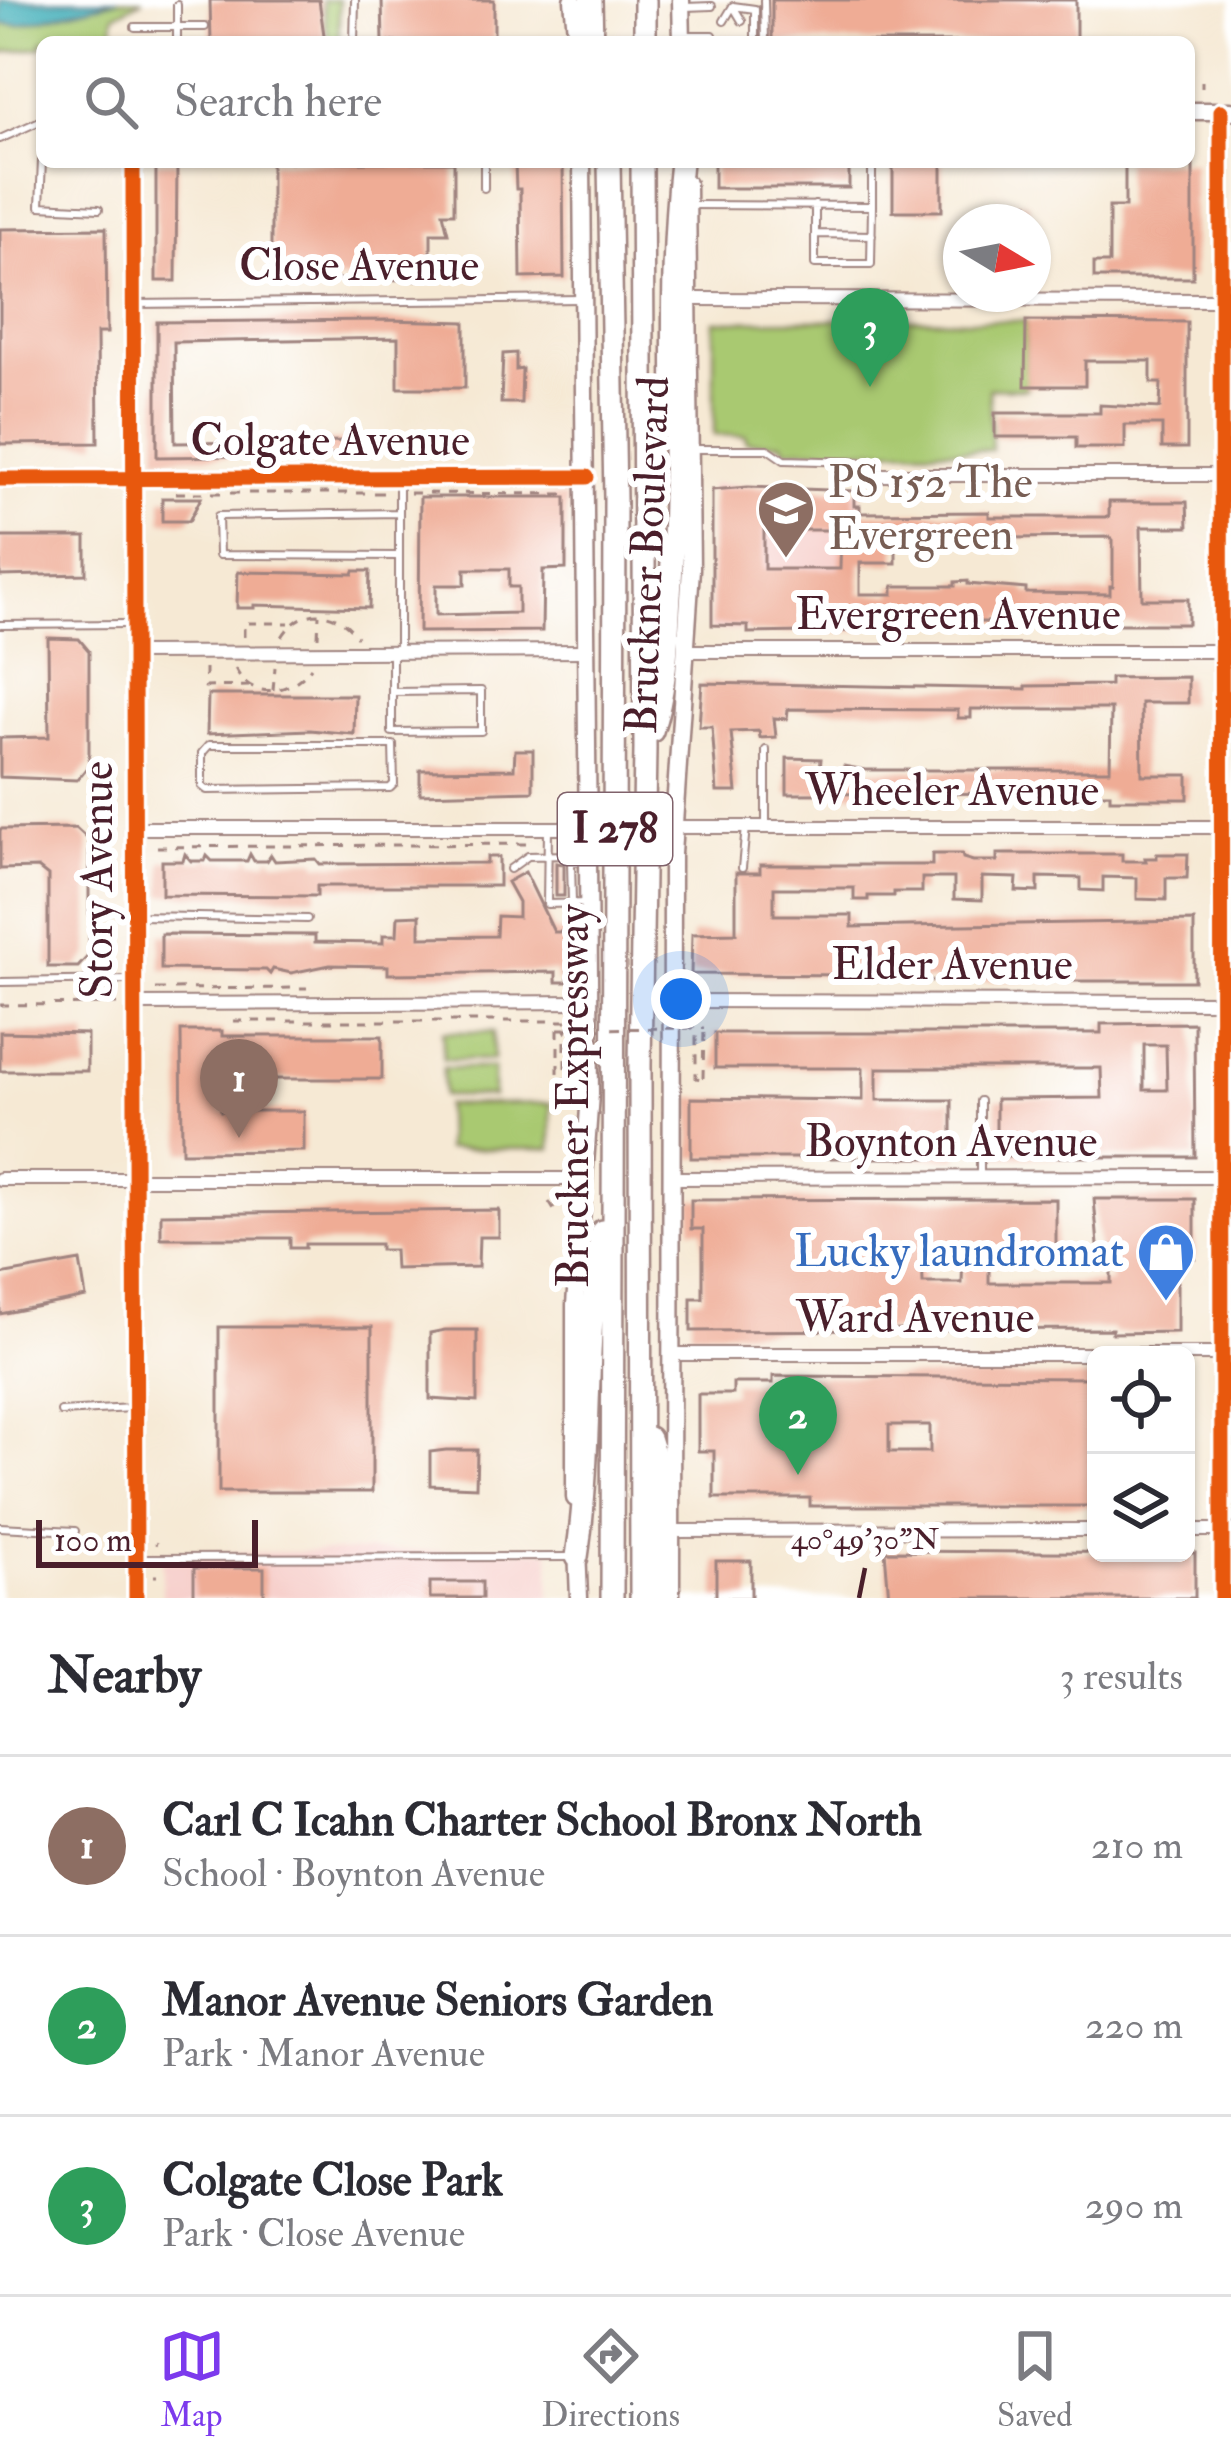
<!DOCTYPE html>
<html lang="en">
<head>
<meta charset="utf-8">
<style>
	:root { --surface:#fff; --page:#f2f2f3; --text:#2b2b33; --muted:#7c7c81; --line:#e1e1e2; --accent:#7c3aed }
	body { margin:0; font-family:"IM FELL Double Pica",serif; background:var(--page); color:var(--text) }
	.controls { position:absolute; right:36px; bottom:36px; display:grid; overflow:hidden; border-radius:18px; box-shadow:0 3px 9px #0004 }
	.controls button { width:108px; height:108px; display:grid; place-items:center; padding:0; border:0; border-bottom:3px solid var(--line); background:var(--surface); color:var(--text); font:60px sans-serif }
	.compass { position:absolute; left:943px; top:204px; width:108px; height:108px; border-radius:50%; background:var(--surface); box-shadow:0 3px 9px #0004; rotate:100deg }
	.scale { position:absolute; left:36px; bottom:30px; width:222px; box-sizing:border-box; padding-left:12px; border:6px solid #4a1f2b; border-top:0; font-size:33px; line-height:42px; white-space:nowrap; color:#4a1f2b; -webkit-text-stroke:9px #fff; paint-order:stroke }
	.you { position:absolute; left:681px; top:999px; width:42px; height:42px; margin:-30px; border:9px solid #fff; border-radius:50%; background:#1a73e8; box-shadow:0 0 0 18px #1a73e833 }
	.badge { display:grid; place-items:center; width:78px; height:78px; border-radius:50%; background:var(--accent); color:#fff; font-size:39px; font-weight:700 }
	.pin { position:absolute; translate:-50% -99px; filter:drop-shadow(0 3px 6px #0008) }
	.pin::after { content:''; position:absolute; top:63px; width:42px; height:36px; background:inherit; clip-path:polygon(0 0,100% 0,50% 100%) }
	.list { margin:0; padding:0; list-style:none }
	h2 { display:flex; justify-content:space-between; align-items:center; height:156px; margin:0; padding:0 48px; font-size:51px }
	h2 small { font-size:39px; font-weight:400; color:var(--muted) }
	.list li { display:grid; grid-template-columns:78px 1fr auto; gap:36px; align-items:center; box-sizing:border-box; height:180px; padding:0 48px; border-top:3px solid var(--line) }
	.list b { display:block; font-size:45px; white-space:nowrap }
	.list p { margin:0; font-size:39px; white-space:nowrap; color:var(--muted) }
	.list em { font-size:39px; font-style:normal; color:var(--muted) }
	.icon { flex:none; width:66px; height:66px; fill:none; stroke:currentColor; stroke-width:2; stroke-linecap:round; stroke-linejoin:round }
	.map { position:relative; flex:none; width:1231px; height:1598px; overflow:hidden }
	.search { position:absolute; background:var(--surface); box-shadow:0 3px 9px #0004; left:36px; right:36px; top:36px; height:132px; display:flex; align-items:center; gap:30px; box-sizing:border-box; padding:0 42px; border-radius:18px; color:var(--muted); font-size:45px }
	.sheet { height:696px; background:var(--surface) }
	nav { display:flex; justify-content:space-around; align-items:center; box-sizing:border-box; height:168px; border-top:3px solid var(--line); background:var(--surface); font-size:33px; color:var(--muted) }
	nav a { display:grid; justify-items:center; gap:6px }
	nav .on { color:var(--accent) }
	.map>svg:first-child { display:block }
	.built { fill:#f7d0cc }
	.green { fill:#a9c971; stroke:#7a744e; stroke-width:3 }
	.water { fill:#3cadb8; stroke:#436672; stroke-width:3 }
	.building { fill:#efac95; fill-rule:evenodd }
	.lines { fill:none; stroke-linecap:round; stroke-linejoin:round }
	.service-casing { stroke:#a08480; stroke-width:10 }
	.minor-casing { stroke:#a08480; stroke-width:16 }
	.tertiary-casing { stroke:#a08480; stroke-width:20 }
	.secondary-casing { stroke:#a08480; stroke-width:21 }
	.motorway-casing { stroke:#a08480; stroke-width:26 }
	.path { stroke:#a08480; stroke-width:3; stroke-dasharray:9 9; stroke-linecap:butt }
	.service { stroke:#fff; stroke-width:6 }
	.minor { stroke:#fff; stroke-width:12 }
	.tertiary { stroke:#fff; stroke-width:15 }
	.secondary { stroke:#fff; stroke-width:16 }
	.motorway { stroke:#fff; stroke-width:21 }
	.path-bridge { stroke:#a08480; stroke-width:3; stroke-dasharray:9 9; stroke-linecap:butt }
	.cycleway-casing { stroke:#fff; stroke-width:22 }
	.cycleway { stroke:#e8590c; stroke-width:15 }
	.ticks { fill:none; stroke:#4a1f2b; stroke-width:4.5 }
	.labels { text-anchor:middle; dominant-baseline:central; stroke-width:12; stroke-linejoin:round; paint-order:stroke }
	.shield { fill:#fff; stroke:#80626b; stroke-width:3 }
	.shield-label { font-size:42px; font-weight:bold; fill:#4a1f2b }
	.street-label { font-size:45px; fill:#4a1f2b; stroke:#fff }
	.education-label { font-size:45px; fill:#785e54; stroke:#fff; text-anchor:start }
	.shop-label { font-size:45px; fill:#366cbe; stroke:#fff; text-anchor:end }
	.ticks-label { font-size:30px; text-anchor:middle; fill:#4a1f2b; stroke:#fff; stroke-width:12; stroke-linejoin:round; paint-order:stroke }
</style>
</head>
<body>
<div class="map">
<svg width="1231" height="1598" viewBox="0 0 1231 1598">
	<rect width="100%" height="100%" fill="#fff"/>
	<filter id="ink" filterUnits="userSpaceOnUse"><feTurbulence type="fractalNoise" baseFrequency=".00833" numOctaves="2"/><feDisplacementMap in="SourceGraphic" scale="24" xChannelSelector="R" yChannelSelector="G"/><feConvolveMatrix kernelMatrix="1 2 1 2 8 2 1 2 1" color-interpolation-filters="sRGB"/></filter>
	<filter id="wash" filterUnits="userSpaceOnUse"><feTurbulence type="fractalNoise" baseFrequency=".004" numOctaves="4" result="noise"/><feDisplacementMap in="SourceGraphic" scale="48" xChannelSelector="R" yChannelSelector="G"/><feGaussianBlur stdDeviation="2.7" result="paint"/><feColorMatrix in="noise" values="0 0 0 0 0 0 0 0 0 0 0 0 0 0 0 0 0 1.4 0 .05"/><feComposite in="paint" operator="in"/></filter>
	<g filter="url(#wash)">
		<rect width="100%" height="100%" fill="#f6e9d4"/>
		<!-- built -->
		<path class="built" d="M711,484L862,490L860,631H710Z
			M550,1550V1598H162V1553Z"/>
		<!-- green -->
		<path class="green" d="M118,0H143L114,15L113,35L42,42V47L0,53V24L18,25Z
			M322,0H339V42H329Z
			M905,319L1026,321V389L989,388L992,450L785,449L783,443L746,442V436L714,435V321Z
			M443,1032H493V1060L443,1059Z
			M443,1068H493V1096H443Z
			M551,1103V1149H446L445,1105Z"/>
		<!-- water -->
		<path class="water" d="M0,0H118L18,25L0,24Z"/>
		<g id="blocks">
			<!-- building -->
			<path class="building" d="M210,0H319L325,42H211Z
				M382,0H494V42H383Z
				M772,0H1076V42H772Z
				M156,162H177L176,281H156Z
				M271,162H454V213H443L448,233H431V280L295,279V266H271Z
				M515,162H563L564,277L521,278L520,189H516Z
				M714,162H849V188H714Z
				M893,162H942V211H893Z
				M1125,162H1193V278H1094V263H1109V207H1125Z
				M1001,203H1028V222H998Z
				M106,228L107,333H97L98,443L0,444V229Z
				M387,320L465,322V388H398V338L174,342L175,443L354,441V455L157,457V322Z
				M1026,321L1187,322V448H1162V425H1125V448H1076V437H995V413H1100V405L1160,408L1161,383H1151V361H1085V386H1025Z
				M516,353V370L522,369L521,403H501L503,354Z
				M748,487L854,491V506H860V513L989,512V517H1109V502H1187L1188,527H1141L1142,599H1188V624H1110V617L1003,616V622H977V617L860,618V631L748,633V626L712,625V490ZM764,530H841L840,569H764ZM1110,537L1113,540V586H1110V594L1026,593V589L968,584V581L955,582V586H893V594H860V563H896V539Z
				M420,497H566V569L543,570L542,631L419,632ZM465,569H509V587H518V613L436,615V585H465Z
				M162,498H201L189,521H162Z
				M0,537H86V574L0,576Z
				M354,571H370L369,608L254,605V608H237L238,572L353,574Z
				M48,638L79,639L89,651V765L77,780L0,777V738L49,737Z
				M1188,677V703H1141L1142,775H1188V799H1110V793L787,794V758L821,759L820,770H844V766L865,770H1110L1111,709H971V718H958V710L788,709L787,719L774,718L776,737L760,738L759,731L731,732L737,792H717L712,727H699L702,683L1026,689V686L1110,685V678Z
				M208,695H355L354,734L310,730L207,734Z
				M515,750H533V791L420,794V770L514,769Z
				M76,828L89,840V955L78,967H48V876L38,868L0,869V829Z
				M185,854L191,861H205L207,856L212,861H247L250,854L254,861H267L271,855L275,861L316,859L320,864L487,863V857H499V886H317V896L162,895V861H183Z
				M932,854H962L963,858L973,861H997V854H1122V861H1146L1145,858H1157V854H1188L1187,878H1166V900L1137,899V878L1103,877V891L1081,890V878L1038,877V892L1016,891L1017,878L982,877V900L954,899V878H922V892H894V896H868V900H854V888H774V915H852V927L1194,921V981H857V975L691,974L692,934L736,933V873H760V865H932Z
				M556,863L564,864V896H556Z
				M525,872L554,932H567L568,982H556V972L388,974V966L330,965L291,973L273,969L270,974L266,970L161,969V934L315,935V942L383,943V935H397L398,916L420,915V937L496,936L497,916L518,917V902L507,882Z
				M1194,1023L1195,1157H996V1099L1102,1098L1101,1068H877V1100H952V1142H958V1158H691V1098L863,1100V1068H715V1033H1101V1024ZM1144,1045H1166L1167,1090H1144Z
				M181,1031H222V1036H382V1079H221V1111H304V1151L182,1152Z
				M0,1032L87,1034V1071H0Z
				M1056,1199V1258H989V1283H1111V1257H1099L1094,1199H1195V1258L1177,1259V1332L1112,1333V1329L691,1331V1298H703V1229H691V1200ZM922,1255H963L962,1283H923Z
				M499,1210V1237H479L478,1267L395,1269L394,1250H380V1244H305V1248H290V1238H161V1214Z
				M80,1261L86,1297L0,1314V1275Z
				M219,1327H372V1492H219Z
				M445,1330H477V1402L430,1399V1333Z
				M773,1376L1091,1378L1096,1506H810V1498H714V1451H698V1394H733V1383H773ZM889,1425H930V1452H889Z
				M446,1450H477L476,1487L430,1485V1452Z
				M885,1551L1195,1553V1598H889Z
				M716,1561H751V1598H716Z
				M194,1568H264V1598H194Z
				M430,1582H482V1598H430Z"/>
		</g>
	</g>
	<g filter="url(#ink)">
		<use href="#blocks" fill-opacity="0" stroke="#a08480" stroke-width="3"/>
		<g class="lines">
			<defs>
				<path id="service" d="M764,0L765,42
					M177,5V42
					M733,6L755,9V42
					M733,6L742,21
					M685,7L712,6
					M724,21L733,6
					M135,27H205
					M686,35H713
					M354,42L355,0
					M0,139L42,120
					M42,161L40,206L99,209
					M484,188V162
					M691,205L872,206V162
					M815,205V264H871L872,206
					M815,234L872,235
					M133,304L582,299
					M694,449H768L784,460L860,462L882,475
					M399,477V648
					M399,556L219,555L218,516L399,513
					M0,625L130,624
					M392,652C392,679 392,705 392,732L481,731V691L392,692
					M209,745H393L394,784L390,788L207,790L202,786V753Z
					M766,823V750
					M548,828L547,904L588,903
					M571,862L572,903
					M742,868L746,827
					M510,869L528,856L567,855L571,862H585
					M138,916L307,919
					M0,982L131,980
					M980,1101V1174
					M61,1412L132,1408
					M0,1527L75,1531
					M137,1558L574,1557"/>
				<path id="minor" d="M690,299L1231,300
					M882,475H1231
					M0,479L587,477
					M685,651H1231
					M133,653L588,651
					M672,827H1231
					M134,828H589
					M672,1001L1231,1002
					M134,1004L590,1002
					M670,1178L1231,1177
					M0,1179H586
					M671,1354H1231
					M1186,1530H1231
					M671,1531L1096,1530"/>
				<path id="tertiary" d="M1221,111L1222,1598
					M133,162L136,1598"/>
				<path id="secondary" d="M573,0L577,42
					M681,0L682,42
					M1189,111H1231
					M575,1498V1305L590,1094L582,162
					M577,1548L579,1598
					M671,1598L672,854L691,569L687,184"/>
				<path id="motorway" d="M591,0L592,42
					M645,42V0
					M609,162L615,499L612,1598
					M652,731C667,687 667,642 670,595C681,451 665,306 681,162
					M649,1438L657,1463L659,1598
					M577,1557C593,1449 583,1339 602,1231
					M641,1598L640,1065L645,749L642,162"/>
			</defs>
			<!-- service casing -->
			<use href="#service" class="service-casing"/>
			<!-- minor casing -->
			<use href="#minor" class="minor-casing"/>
			<!-- tertiary casing -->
			<use href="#tertiary" class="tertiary-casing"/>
			<!-- secondary casing -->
			<use href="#secondary" class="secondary-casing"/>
			<!-- motorway casing -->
			<use href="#motorway" class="motorway-casing"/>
			<!-- path -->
			<path class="path" d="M1202,81V88
				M176,493H388
				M410,493L568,494
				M244,637V623H289
				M282,637C301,606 337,607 357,637
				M318,637L319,615
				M205,668V687L249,686
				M235,668C251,702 291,694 311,667
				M273,690L275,667
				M157,847L527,844
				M569,988H572V964
				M156,989L307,988
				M0,1005L121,1004
				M691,1019L696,1035V1078L703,1079
				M234,1021H572L565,1033V1080L558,1081V1029
				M703,1078L704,1028
				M549,1202L556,1213
				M155,1543L157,1544
				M154,1576H157"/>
			<!-- service -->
			<use href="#service" class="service"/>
			<!-- minor -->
			<use href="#minor" class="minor"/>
			<!-- tertiary -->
			<use href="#tertiary" class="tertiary"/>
			<!-- secondary -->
			<use href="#secondary" class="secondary"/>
			<!-- motorway -->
			<use href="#motorway" class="motorway"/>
			<!-- path-bridge -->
			<path class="path-bridge" d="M558,1029L704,1028"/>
			<defs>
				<path id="cycleway" d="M1221,111L1222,1598
					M133,162L136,1598
					M0,479L587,477"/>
			</defs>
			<!-- cycleway casing -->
			<use href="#cycleway" class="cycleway-casing"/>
			<!-- cycleway -->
			<use href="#cycleway" class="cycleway"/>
		</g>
	</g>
	<!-- ticks -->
	<path class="ticks" d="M859,1598L865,1568"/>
	<!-- icons -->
	<defs>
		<symbol id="school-pin" viewBox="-11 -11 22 30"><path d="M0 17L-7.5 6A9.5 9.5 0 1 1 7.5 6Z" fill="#8d6e63" stroke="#fff"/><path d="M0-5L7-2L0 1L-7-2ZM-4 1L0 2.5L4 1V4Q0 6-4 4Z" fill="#fff"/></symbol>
		<symbol id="shop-pin" viewBox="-11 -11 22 30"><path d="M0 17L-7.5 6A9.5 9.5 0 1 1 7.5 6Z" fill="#3f7fe0" stroke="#fff"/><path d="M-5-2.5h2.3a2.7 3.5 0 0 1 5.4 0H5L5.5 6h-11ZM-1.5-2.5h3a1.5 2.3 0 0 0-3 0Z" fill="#fff"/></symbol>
	</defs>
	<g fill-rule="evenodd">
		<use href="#school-pin" x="753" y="476" width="66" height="90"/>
		<use href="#shop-pin" x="1133" y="1219" width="66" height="90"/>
	</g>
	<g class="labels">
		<!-- shield labels -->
		<rect class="shield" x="558" y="793" width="114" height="72" rx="9"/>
		<g class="shield-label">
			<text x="615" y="829">I 278</text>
		</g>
		<!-- street labels -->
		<g class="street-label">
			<text x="359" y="266">Close Avenue</text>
			<text x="330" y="441">Colgate Avenue</text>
			<text transform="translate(648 555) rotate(-88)">Bruckner Boulevard</text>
			<text x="958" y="615">Evergreen Avenue</text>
			<text x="952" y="791">Wheeler Avenue</text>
			<text transform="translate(98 880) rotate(-90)">Story Avenue</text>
			<text x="952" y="965">Elder Avenue</text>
			<text transform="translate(574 1096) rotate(-90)">Bruckner Expressway</text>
			<text x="951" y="1142">Boynton Avenue</text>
			<text x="915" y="1318">Ward Avenue</text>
		</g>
		<!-- education labels -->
		<g class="education-label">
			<text x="828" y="483">PS 152 The<tspan x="828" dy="52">Evergreen</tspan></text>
		</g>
		<!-- shop labels -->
		<g class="shop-label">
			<text x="1124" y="1252">Lucky laundromat</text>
		</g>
	</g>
	<g class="ticks-label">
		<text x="865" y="1549">40°49'30"N</text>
	</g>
</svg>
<div class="controls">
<button><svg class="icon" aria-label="locate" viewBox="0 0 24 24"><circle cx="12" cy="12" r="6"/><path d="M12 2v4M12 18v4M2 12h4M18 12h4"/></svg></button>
<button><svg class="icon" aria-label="layers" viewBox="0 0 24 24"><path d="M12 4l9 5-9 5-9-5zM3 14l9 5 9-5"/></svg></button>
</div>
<svg class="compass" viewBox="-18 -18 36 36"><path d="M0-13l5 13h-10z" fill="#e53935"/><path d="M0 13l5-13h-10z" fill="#7c7c81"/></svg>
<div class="scale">100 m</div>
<div class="you"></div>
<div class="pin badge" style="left:239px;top:1138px;background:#8d6e63">1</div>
<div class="pin badge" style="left:798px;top:1475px;background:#2e9e5b">2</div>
<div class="pin badge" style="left:870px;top:387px;background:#2e9e5b">3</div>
<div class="search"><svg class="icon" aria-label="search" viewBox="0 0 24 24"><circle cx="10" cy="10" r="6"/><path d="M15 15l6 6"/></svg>Search here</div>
</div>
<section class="sheet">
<h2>Nearby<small>3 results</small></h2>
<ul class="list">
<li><span class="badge" style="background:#8d6e63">1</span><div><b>Carl C Icahn Charter School Bronx North</b><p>School · Boynton Avenue</p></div><em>210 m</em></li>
<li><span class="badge" style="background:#2e9e5b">2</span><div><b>Manor Avenue Seniors Garden</b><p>Park · Manor Avenue</p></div><em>220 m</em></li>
<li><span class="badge" style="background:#2e9e5b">3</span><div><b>Colgate Close Park</b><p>Park · Close Avenue</p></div><em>290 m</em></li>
</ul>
</section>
<nav>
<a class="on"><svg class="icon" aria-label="map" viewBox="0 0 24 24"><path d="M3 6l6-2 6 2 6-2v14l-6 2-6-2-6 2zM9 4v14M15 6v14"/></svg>Map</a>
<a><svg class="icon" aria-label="directions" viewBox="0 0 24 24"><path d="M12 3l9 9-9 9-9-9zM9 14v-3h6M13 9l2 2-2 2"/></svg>Directions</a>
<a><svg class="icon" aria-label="saved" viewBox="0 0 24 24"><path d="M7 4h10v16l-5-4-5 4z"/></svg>Saved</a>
</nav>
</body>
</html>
